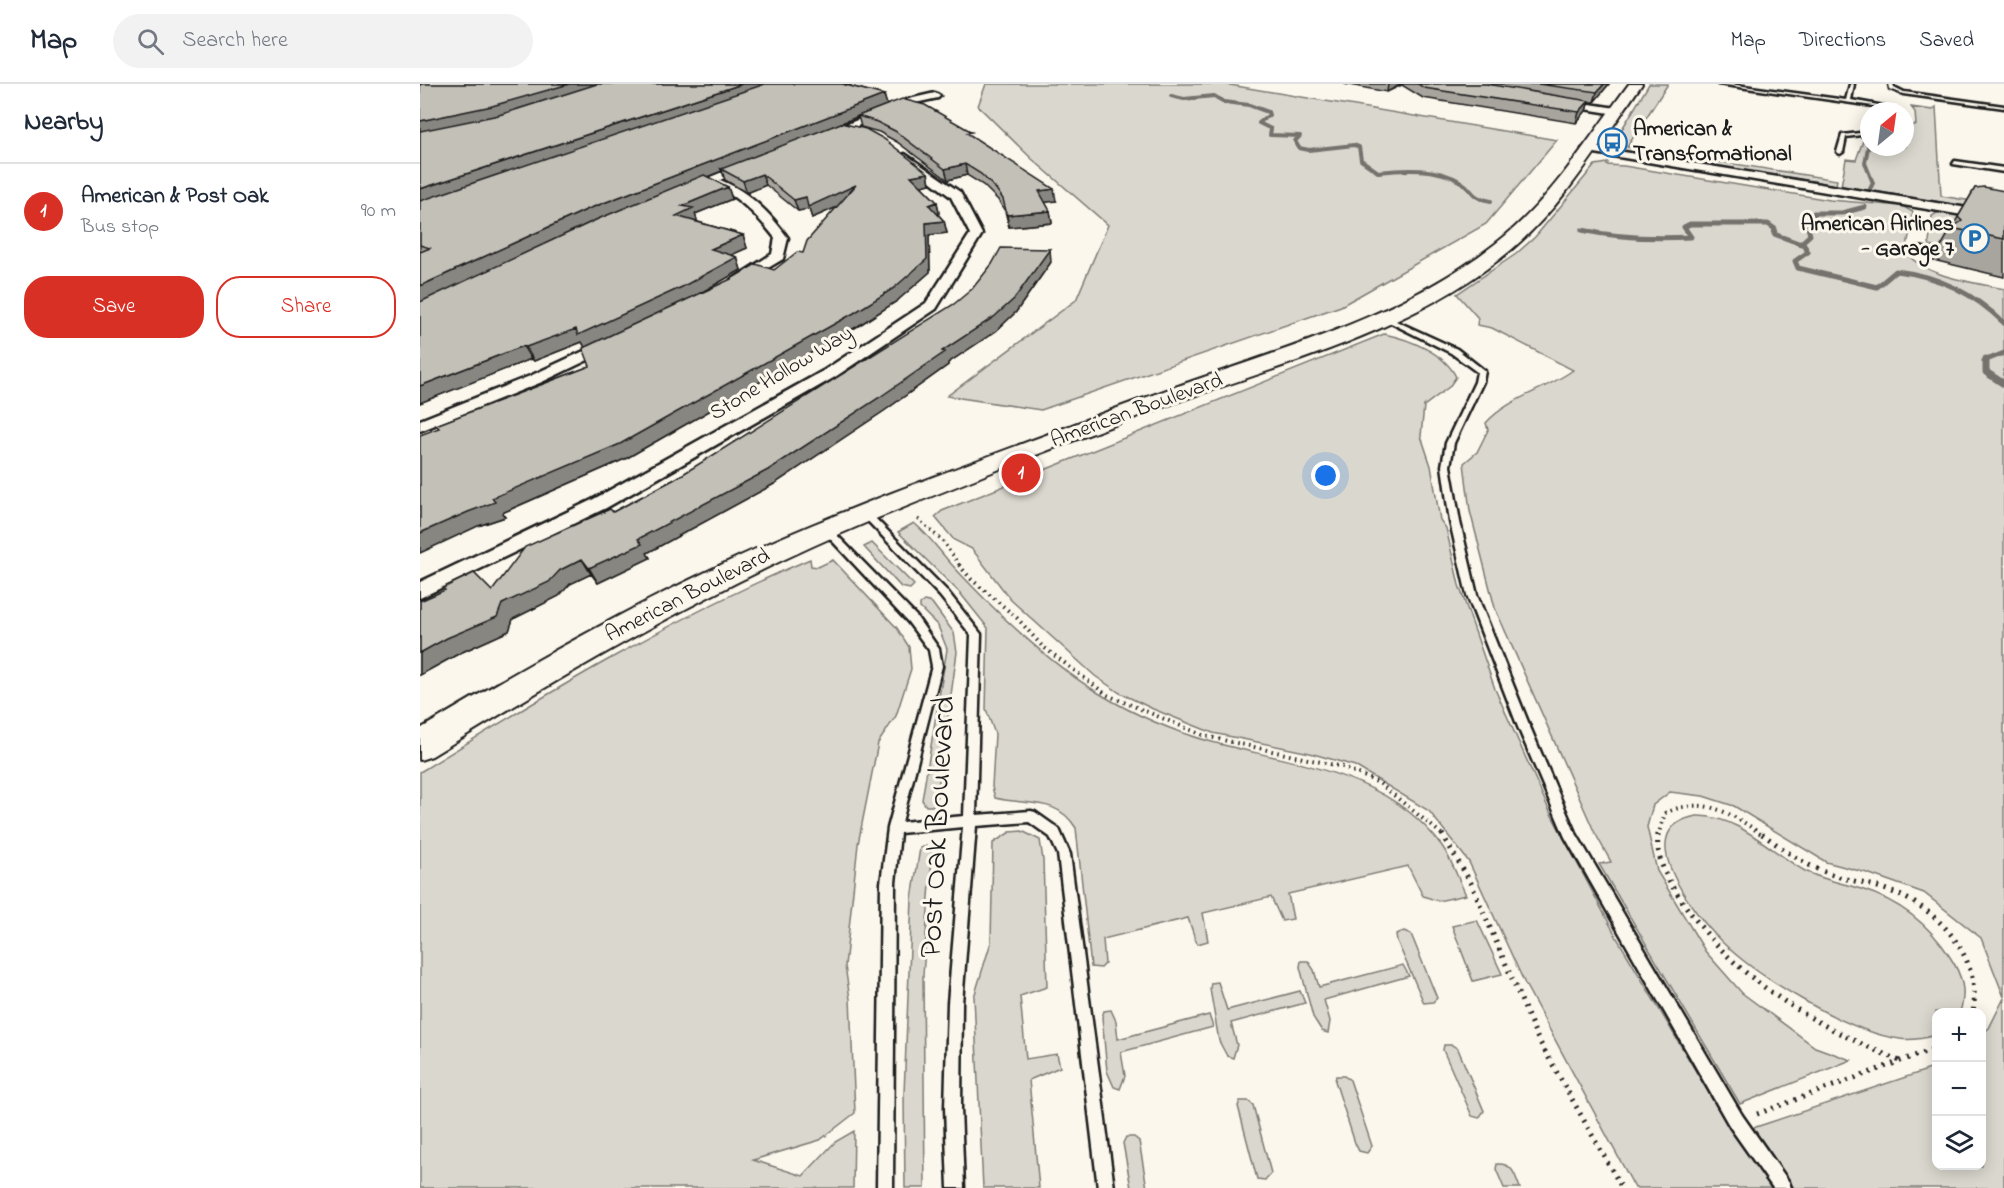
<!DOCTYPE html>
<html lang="en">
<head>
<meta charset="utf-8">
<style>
	:root { --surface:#fff; --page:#f2f2f3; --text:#1f2937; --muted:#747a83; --line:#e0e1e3; --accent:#d93025 }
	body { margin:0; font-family:"Indie Flower",sans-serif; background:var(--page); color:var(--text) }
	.controls { position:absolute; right:18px; bottom:18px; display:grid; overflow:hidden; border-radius:12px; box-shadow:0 3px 15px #0003 }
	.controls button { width:54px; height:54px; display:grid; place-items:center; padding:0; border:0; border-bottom:2px solid var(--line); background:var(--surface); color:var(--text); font:30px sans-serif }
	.compass { position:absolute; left:1440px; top:18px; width:54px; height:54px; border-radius:50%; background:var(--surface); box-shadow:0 3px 15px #0003; rotate:29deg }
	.you { position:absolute; left:906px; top:392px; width:21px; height:21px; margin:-15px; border:4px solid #fff; border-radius:50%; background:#1a73e8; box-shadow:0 0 0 9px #1a73e833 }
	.badge { display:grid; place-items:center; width:39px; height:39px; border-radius:50%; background:var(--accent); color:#fff; font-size:20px; font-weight:700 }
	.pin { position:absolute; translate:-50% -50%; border:3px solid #fff; box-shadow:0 2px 6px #0006 }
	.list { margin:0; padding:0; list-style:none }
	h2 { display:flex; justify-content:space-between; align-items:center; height:78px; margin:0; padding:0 24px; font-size:26px }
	h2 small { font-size:20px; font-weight:400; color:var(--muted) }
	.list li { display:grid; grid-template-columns:39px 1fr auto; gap:18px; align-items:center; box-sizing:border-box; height:96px; padding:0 24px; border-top:2px solid var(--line) }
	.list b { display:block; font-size:22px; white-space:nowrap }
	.list p { margin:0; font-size:20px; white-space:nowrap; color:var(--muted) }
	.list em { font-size:20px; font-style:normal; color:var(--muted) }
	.actions { display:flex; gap:12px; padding:18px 24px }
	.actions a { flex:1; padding:14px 0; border:2px solid var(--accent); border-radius:24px; text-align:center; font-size:21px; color:var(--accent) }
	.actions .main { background:var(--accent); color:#fff }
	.icon { flex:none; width:33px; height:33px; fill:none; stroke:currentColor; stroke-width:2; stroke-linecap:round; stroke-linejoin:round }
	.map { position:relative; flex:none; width:1584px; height:1104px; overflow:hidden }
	header { display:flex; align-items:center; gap:36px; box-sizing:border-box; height:84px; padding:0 30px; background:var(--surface); border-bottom:2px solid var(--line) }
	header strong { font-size:28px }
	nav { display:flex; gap:33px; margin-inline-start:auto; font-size:21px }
	.search { width:420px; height:54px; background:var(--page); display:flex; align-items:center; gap:15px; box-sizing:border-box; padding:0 21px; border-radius:33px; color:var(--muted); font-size:22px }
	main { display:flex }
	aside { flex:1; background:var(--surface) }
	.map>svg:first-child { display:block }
	.green { fill:#dad7ce; stroke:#7b7a75; stroke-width:1.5 }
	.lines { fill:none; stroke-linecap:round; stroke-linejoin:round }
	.stream-far2 { stroke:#74726e; stroke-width:4 }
	.stream-far1 { stroke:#74726e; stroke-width:5 }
	.stream { stroke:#74726e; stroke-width:7 }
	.lane-casing { stroke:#1c1c1c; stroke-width:5 }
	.street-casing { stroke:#1c1c1c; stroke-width:5 }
	.secondary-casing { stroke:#1c1c1c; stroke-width:4 }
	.path-far2 { stroke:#1c1c1c; stroke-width:3; stroke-dasharray:1.5 4; stroke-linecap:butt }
	.path-far1 { stroke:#1c1c1c; stroke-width:4; stroke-dasharray:1.5 4.5; stroke-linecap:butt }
	.path { stroke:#1c1c1c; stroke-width:5; stroke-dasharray:2 6; stroke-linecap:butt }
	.lane { fill:#fbf7ec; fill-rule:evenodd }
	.street { fill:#fbf7ec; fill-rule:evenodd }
	.secondary { fill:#fbf7ec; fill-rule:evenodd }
	.wall { fill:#a8a59e; stroke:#1c1c1c; stroke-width:1.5; fill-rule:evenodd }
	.shaded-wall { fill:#888681; stroke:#1c1c1c; stroke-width:1.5 }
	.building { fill:#c3c0b8; stroke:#1c1c1c; stroke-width:1.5 }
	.labels { text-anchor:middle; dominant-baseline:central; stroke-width:6; stroke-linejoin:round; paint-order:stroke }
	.far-poi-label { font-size:22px; font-weight:bold; fill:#1c1c1c; stroke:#fbf7ec; text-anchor:start }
	.far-street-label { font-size:22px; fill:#1c1c1c; stroke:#fbf7ec }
	.near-street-label { font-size:32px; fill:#1c1c1c; stroke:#fbf7ec }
</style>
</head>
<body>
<header>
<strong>Map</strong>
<div class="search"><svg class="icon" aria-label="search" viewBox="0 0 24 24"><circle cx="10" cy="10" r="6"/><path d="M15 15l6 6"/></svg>Search here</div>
<nav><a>Map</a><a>Directions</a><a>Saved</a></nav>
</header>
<main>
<aside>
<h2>Nearby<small></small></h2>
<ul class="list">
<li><span class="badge">1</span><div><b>American &amp; Post Oak</b><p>Bus stop</p></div><em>90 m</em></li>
</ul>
<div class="actions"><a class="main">Save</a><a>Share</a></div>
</aside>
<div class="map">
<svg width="1584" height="1104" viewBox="0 0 1584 1104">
	<rect width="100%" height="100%" fill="#fbf7ec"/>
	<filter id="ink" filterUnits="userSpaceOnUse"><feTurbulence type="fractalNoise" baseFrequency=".0167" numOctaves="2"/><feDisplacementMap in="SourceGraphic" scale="12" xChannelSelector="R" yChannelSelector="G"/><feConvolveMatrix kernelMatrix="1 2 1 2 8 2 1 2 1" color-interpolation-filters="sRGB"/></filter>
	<g filter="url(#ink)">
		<!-- green -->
		<path class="green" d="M566,0H804L1137,56L1066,140L921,222L621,326L527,312L656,216L688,141L612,75L558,22Z
			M1229,0H1248L1207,63L1417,96L1416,101L1190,65Z
			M1491,23L1513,26L1516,23L1521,112L1584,122L1570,126L1421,102L1426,75L1436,76L1444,54L1449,53V63H1485L1487,41H1496L1495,28Z
			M1188,79L1187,81L1204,82L1410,116L1482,122L1493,128L1486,169C1508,194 1553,198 1584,205V913L1561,854L1504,809L1447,789L1406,778L1314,722L1283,712L1250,708L1233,721L1227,743L1237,787L1285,867L1322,909L1395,963L1431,976L1320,1020L1179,780L1191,778L1174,747L1075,524L1050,427L1044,379L1057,368L1068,346L1066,339C1088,314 1126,306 1153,286L1072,244L1057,241L1058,234L1037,210L1096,170L1115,153L1175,81Z
			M1520,127L1552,132L1520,165L1510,162L1509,159L1512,132Z
			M964,250C989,255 1025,269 1036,293L1029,303L1004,322L1001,352L1011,382L1020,436L1026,444L1039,501L1075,605L1130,728L1197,854L1303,1033L1352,1104H1215L1105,900L1049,778L1009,727L935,682L890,669L793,649L733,625L700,609L675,592L591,516L552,465L534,456L515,433L522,427Z
			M494,439C510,452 519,467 533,482C576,528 626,577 680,610C715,631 752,647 792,658C874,680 968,688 1022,762C1032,776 1038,795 1046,811L1018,817L1003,812L988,782L868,810L873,835L862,837L851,813L783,829L788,857L777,860L768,834L683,855L685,880L681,884L671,883L656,744C636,712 607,722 575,714L572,703L575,650L566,625L568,544L540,509L478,448Z
			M452,459L494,501L490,505L481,503L444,463Z
			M390,475L391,482L398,483L413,476L477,544L489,563L491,585L476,632L458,659L438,760L425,882L430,915L435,1029L400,1056L333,1076L383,1092L415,1058L434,1047L433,1104H0V688C126,610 254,533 390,475Z
			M504,517L512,519L534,549L537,568L516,718L512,722H506L502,716L527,565L518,542L500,524V520Z
			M1277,732C1318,731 1351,768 1385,787C1403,796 1422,799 1441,805C1479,817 1509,840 1530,873C1542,891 1547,908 1540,928H1516V951C1505,954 1493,957 1480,955C1430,949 1337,893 1301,857C1275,831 1206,744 1277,732Z
			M602,747L620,756L623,776L627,903L600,912L606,975L637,970L640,983L609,996L619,1104H563L554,913L571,858L573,759L590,748Z
			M506,762L511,766L512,774L503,891L505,1104H485L484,1010L492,815L500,764Z
			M1057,836L1082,890L1053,897L1032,842Z
			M984,847L991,850L1017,914L1013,918L1004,919L977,857L976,850Z
			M881,877H888L894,886L899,903L983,881L989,892L904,916L910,937L908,949L902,947L893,933L880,883Z
			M798,898L807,926L880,907L885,919L811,939L817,961L813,974L807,972L799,957L790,905L791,899Z
			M1584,914V1104H1374L1333,1044L1516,983V1082H1562V950L1569,944Z
			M691,926L696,937L698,955L789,931L793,943L701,968L705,992L700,1005L694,1003L687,987L682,933L684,927Z
			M1024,961H1032L1038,965L1064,1027L1059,1034L1052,1032L1023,966Z
			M916,992H924L930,996L952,1062L947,1069L939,1067L935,1059L915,997Z
			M820,1017H828L833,1021L851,1089L845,1096L837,1095L818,1022Z
			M706,1053H714L719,1057L727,1104H711L703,1059Z
			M1077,1080C1093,1079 1095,1091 1100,1104H1084L1076,1085Z"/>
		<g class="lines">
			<!-- stream-far2 -->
			<path class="stream-far2" d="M751,12L764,15L794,12L804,18L829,21L848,28L849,31L839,39L851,45L850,51L880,52L875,57L879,64L889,66L934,61L939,63L941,76L958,88C984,85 1018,83 1041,98C1055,106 1048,113 1071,117
				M1449,58L1445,79L1453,99L1450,105"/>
			<!-- stream-far1 -->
			<path class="stream-far1" d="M1162,146C1198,154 1234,155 1271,153L1264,143L1270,140H1348L1355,145L1354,150L1384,161L1388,168L1375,177L1378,184L1457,203L1476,187C1519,192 1553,209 1584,239
				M1380,160L1390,151L1387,139L1394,134V129H1422L1445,123
				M1564,277L1584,269"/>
			<!-- stream -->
			<path class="stream" d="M1566,275V288L1584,300"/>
			<defs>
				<path id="lane" d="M1298,0H1309L1426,16L1430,0H1434L1431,16L1469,23V27H1465V25L1460,23Z
					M1469,0H1473L1474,3L1484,8L1584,22V24L1483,10L1470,5Z
					M1449,48V50L1426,53L1423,68L1420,70L1417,68L1422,51Z
					M1535,77L1584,84V88L1533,80Z
					M1499,163L1520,168L1521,169L1518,171L1497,166V164Z
					M961,232H965L1037,265L1065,287L1063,298L1034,359L1030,382L1040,438L1057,511L1110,643L1154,746L1322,1031L1369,1098L1371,1104H1353L1310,1043L1145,753L1098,643L1047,511L1030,438L1022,382L1026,359L1055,298L1057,288L1031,269L961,234Z
					M445,426L448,427L528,508L561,550L556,731L611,727L615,728L639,745L650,770L694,1104H678L638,770L630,753L609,738L556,742L542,919L541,1024L544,1104H528L525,1024L528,919L543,743L480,749L475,799L473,1104H457L461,799L468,744L512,582L509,566L488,538L403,447L401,445L403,443H409L496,532L519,565L522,582L482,738L544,732L551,551L520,512L442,431L440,429Z"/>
				<path id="street" d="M515,9L520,12L518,14L495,19L407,54L398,52L489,15Z
					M1137,15L1196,24L1201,27L1196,30L1134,20V16Z
					M1167,62L1584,130V138L1163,67L1162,65Z
					M485,70L540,108L562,150L516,225L415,293L186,424L0,514V498L172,416L403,287L506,219L550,150L531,113L481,75L480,73Z
					M326,78L336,80L300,96C327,106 352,131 368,154L363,175L316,203L309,199L311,196L352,170L355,154C338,132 316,110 290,100L263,111L257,107Z
					M192,254L197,256L200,259L197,262L122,298L0,347V336L110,292Z"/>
				<path id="secondary" d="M1209,0H1222C1182,57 1145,120 1091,166C995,246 867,279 751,320C650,357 548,397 448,438C295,502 153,585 12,672L0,676V645C104,583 210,522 320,472C420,427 523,389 626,351C678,331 731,311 784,293C884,259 990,226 1075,160C1130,118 1168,55 1209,0Z"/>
			</defs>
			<!-- lane casing -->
			<use href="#lane" class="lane-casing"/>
			<!-- street casing -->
			<use href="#street" class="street-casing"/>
			<!-- secondary casing -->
			<use href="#secondary" class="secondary-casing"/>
			<!-- path-far2 -->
			<path class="path-far2" d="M498,435L523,457L540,482"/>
			<!-- path-far1 -->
			<path class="path-far1" d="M539,481L551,495L597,534L622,562L687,611L785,652L923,683L959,699L1024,752
				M1238,752L1245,729C1284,711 1311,729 1344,752"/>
			<!-- path -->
			<path class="path" d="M1022,750L1051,799L1117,953L1202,1104
				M1238,750C1235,777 1250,800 1265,821C1318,899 1395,941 1480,977
				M1342,750C1362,764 1382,780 1405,788C1427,797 1450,799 1472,808C1521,826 1562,875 1553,928
				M1337,1030L1516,964"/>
			<!-- lane -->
			<use href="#lane" class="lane"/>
			<!-- street -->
			<use href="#street" class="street"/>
			<!-- secondary -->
			<use href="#secondary" class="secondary"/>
		</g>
		<!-- wall -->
		<path class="wall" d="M0,0H433H423L464,11L467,21L553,53L636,117L625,118L630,127L632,139L589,143L585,127L578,116L563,101L547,91L528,96L477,58L459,48L441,43L438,32L422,39L508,89L510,100L501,102L517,118L519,129L518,130L524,137L527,149L509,151L510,188L477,217L438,242L207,374L82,429L85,433L58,442L19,344L16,341L170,282L165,263L162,258L114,277L111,275L0,319ZM302,87L305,96L327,109L346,101L378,127L389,125L392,134L417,123L383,169L354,186L275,212L321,186L317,173L310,171L327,164L323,151L275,137L277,136L275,130L312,115L308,103L286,93Z
			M924,0H1189L1174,18H1169L1166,27L1156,39L1003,14L982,1L967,8Z
			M1555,104L1584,107V193L1513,176Z
			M631,178L596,228L576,247L528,279V281L464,327L354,400L227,469L230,474L178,499L171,490L150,500L139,512L93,535L89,547L40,569L0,591V517L72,507L193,428L255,395Z"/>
		<!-- shaded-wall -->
		<path class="shaded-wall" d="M149,0H187L77,32L0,49V37Z
			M322,0H354L0,119V105Z
			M968,0H982L967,8Z
			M1184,0H1189L1174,18L1177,8Z
			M464,11L467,21L303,86L301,85L302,87L174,137L0,219V202L168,125Z
			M1169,17L1166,27L1156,39L1159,28Z
			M545,80L547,91L528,96L525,85Z
			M508,89L510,100L494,104L491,92Z
			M342,90L346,101L327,109L323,97Z
			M436,101L440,113L392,134L389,125L378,127L374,116Z
			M308,103L312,115L275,130L277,136L261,144L256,132L262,122Z
			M634,105L636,117L620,119L619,107Z
			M517,118L519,129L512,133L509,121Z
			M630,127L632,139L589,143L587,131Z
			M524,137L527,149L509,151L510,188L477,217L438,242L207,374L82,429L85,433L58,442L0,469V449L72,414L506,139Z
			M323,151L327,164L296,178L291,165Z
			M630,165L631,178L596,228L576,247L528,279V281L464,327L354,400L227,469L230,474L178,499L169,484L218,455L522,267Z
			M317,173L321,186L268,216L166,265L162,258L114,277L106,263Z
			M103,262L111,275L0,319V302Z
			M162,475L171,490L150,500L139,512L93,535L89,547L40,569L0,591V569L140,486Z"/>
		<!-- building -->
		<path class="building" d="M0,0H149L72,22L0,37Z
			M177,0H322L0,105V47L79,31Z
			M345,0H422L464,11L168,125L0,202V168L10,164L0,161V117Z
			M998,0H1066L1169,17L1159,28L1004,4Z
			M1118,0H1184L1177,8Z
			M482,15L505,21L552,48L547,49L634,105L619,107L630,127L587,131L583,115L576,105L561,90L545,80L525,85L475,47L457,38L438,32Z
			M421,39L446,45L464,55L508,89L491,92L517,118L509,121L524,137L506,139L507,175L474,204L434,229L200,360L72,414L75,418L48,428L0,449V351L19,344L16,341L170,282L163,264L311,195L336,180L354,186L377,168L383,169L387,157L436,101L388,123L386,113L374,116L342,90L323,97L301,85Z
			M284,91L308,103L262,122L273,124L256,132L323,151L291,165L317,173L262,203L158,251L156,245L106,263L103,262L0,302V218L178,135Z
			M1564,103L1584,107V155L1532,144L1542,137L1538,133L1555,104Z
			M581,164L630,165L594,215L574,233L522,267L525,268L460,313L348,386L218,455L222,460L169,484L162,475L140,486L129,498L82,520L77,533L27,554L0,569V517L25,506L23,504L54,489L72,507L105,463L190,425L193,428L255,395L534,220L552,205L572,180Z"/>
	</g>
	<!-- icons -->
	<defs>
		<symbol id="bus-ring" viewBox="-11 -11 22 22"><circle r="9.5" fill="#fbf7ec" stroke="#1f6fb2" stroke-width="1.5"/><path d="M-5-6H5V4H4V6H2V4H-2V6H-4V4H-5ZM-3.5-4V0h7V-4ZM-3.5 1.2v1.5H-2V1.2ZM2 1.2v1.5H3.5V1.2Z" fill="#1f6fb2"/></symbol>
		<symbol id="parking-ring" viewBox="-11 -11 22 22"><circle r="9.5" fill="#fbf7ec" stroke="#1f6fb2" stroke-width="1.5"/><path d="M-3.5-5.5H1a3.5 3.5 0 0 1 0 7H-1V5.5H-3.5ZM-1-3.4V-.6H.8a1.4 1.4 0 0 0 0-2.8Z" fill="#1f6fb2"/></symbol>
	</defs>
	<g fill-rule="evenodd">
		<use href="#bus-ring" x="1176" y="42" width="33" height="33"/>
		<use href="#parking-ring" x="1538" y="138" width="33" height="33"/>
	</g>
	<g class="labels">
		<!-- far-poi labels -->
		<g class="far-poi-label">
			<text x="1213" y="46">American &amp;<tspan x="1213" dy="25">Transformational</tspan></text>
			<text x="1534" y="141" text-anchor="end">American Airlines<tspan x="1534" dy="25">- Garage 7</tspan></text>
		</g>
		<!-- far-street labels -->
		<g class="far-street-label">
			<text transform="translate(362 290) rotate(-31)">Stone Hollow Way</text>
			<text transform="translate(717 327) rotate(-20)">American Boulevard</text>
			<text transform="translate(268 512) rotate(-27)">American Boulevard</text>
		</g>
		<!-- near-street labels -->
		<g class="near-street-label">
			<text transform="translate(519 743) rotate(-87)">Post Oak Boulevard</text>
		</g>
	</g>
</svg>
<div class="controls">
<button>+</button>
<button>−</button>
<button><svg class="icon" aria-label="layers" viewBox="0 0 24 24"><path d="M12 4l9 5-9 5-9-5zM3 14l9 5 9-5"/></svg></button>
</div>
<svg class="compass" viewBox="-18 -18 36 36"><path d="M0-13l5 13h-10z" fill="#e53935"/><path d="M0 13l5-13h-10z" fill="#747a83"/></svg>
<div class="you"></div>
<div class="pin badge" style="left:601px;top:389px">1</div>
</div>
</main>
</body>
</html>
